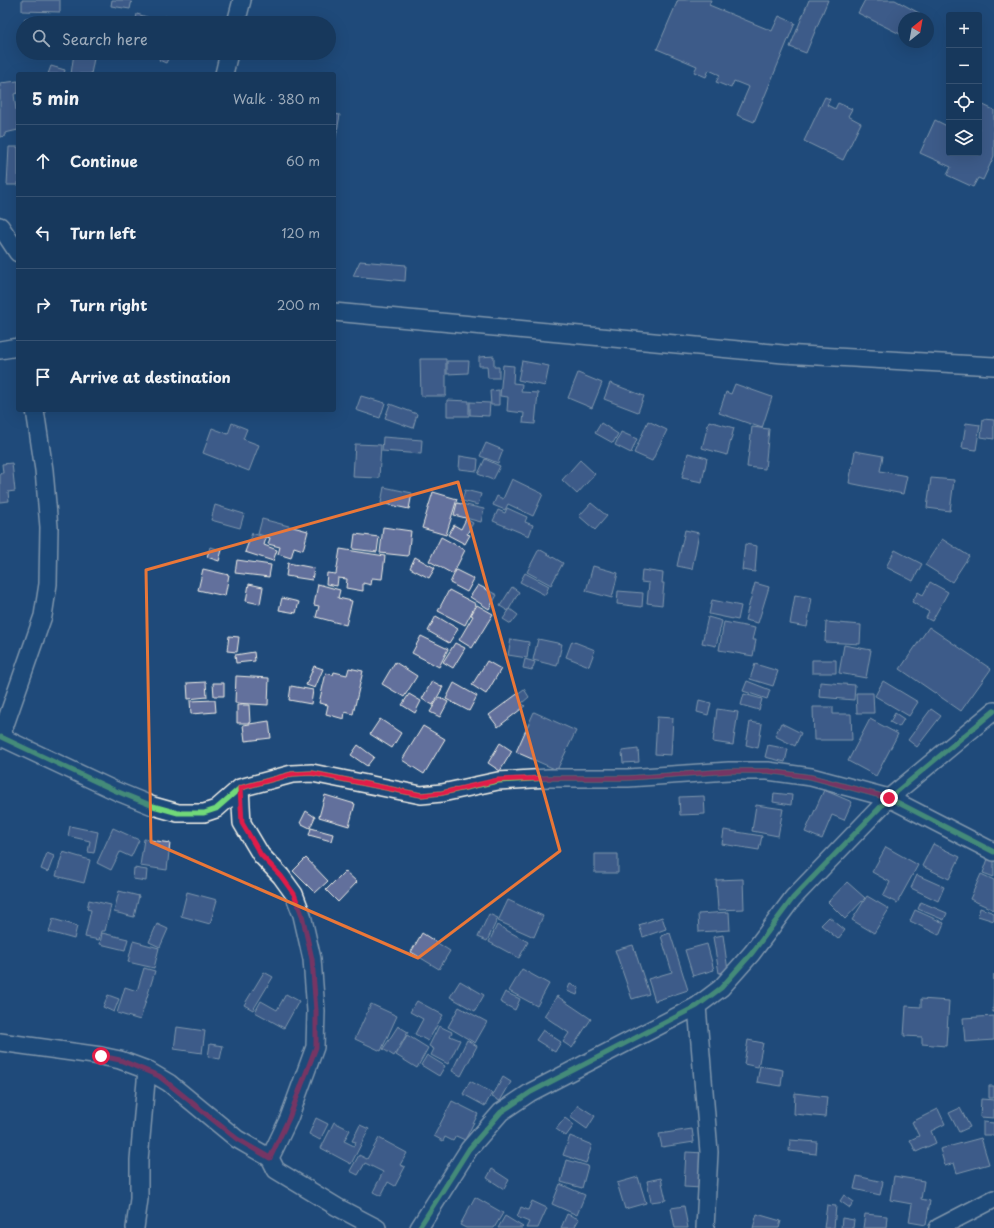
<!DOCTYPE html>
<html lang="en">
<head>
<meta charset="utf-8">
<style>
	:root { --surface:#17385c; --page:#244365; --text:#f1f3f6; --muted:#9eacbb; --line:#365272 }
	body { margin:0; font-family:"Playpen Sans",sans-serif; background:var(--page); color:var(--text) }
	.controls { position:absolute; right:12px; top:12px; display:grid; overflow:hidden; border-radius:4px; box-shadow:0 4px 16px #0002 }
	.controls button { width:36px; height:36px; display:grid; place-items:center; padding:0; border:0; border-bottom:1px solid var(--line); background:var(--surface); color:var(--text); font:20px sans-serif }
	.compass { position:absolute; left:898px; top:12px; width:36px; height:36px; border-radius:50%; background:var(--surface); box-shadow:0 4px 16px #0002; rotate:31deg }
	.stop { position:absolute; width:12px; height:12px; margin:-9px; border:3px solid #e11d48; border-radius:50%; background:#fff }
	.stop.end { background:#e11d48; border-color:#fff; box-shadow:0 1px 4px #0008 }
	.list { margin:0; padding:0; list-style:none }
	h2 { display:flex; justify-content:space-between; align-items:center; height:52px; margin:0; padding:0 16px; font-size:17px }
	h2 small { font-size:13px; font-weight:400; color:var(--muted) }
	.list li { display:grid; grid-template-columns:26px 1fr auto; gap:12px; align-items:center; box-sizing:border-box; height:72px; padding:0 16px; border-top:1px solid var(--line) }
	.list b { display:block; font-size:15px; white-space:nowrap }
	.list em { font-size:13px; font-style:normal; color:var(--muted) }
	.icon { flex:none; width:22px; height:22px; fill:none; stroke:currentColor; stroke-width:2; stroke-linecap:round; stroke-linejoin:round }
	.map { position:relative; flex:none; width:994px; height:1228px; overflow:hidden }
	.search { position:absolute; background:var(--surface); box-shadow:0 4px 16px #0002; left:16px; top:16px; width:320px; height:44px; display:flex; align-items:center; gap:10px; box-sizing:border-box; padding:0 14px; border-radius:22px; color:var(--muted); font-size:15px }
	.panel { position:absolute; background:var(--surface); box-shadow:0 4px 16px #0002; left:16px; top:72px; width:320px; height:340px; border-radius:4px }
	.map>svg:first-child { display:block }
	.building { fill:#626f9c; stroke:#f4f1e8 }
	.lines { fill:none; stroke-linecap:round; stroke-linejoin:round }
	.minor-casing { stroke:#f4f1e8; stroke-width:20 }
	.minor { stroke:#1f4a7a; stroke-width:17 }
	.cycleway-casing { stroke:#1f4a7a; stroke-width:8 }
	.cycleway { stroke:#71d979; stroke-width:5 }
	.route { stroke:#e11d48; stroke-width:5 }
	.marked { fill:none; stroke:#ea7738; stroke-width:3; stroke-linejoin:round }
</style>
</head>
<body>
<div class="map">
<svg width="994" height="1228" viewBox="0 0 994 1228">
	<rect width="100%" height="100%" fill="#1f4a7a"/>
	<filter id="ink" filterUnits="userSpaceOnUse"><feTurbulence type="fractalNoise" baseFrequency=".025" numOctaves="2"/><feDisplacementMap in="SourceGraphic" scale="8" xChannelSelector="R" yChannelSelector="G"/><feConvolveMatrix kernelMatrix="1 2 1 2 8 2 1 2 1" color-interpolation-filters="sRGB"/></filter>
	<g filter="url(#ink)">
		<!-- building -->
		<path class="building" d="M22,0H60V12L22,11Z
			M112,0H132L130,9L111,6Z
			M678,0H711L709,5L772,31L779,16L795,23L754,122L737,115L749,87L734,81L731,88L716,82L720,75L709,70L706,77L694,72L697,66L657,49Z
			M809,0H828L806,53L790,47Z
			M865,0H895L919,13L917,18H904V36L858,13Z
			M137,14L153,19L152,23H135Z
			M165,16L182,23H162Z
			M25,18L49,23H24Z
			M74,53H95L91,74H71Z
			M162,53H171L166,63L159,60Z
			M51,66L65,70L64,74H48Z
			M18,81V93L14,94L16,110H18V130L5,133V136L0,137V83Z
			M825,97L830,99L827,105L835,109L838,103L852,109L848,116L861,123L843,160L804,141Z
			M979,103L994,110V156L983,180L978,178L973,187L947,175L951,167L920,153L935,120L949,127V153H979Z
			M334,114L340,115L334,147Z
			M9,147H18V185H7Z
			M360,261L406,265L405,281L353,276Z
			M494,356V367H499V378H488L487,366H479V357Z
			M420,359H446V396H421Z
			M447,361H469L468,373L447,374Z
			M522,361L549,366L545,386L518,380Z
			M503,365L514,366L513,383L522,384L521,392L538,393L535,424L523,423L524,413L507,411L508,397L500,396Z
			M578,373L602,383L592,408L568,398Z
			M610,383L644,396L638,412L604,399Z
			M735,384L772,397L762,428L719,413L726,392L731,394Z
			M499,390V405H491L490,391Z
			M361,396L385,403L380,418L356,410Z
			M447,400L469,401V416H447Z
			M470,402L490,403L489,416L470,415Z
			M390,404L417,414L413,428L385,418Z
			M983,419L994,420V439L981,437Z
			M648,421L667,430L652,461L634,453Z
			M709,421L734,428L727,455L702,448Z
			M232,423L247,429L243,439L259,445L249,471L203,453L212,428L228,434Z
			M601,423L618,434L613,443L595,433Z
			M966,423L980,425L976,450L962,448Z
			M752,427L769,429L765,469L747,467Z
			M621,432L637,439L631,453L615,445Z
			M383,437L422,440L421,454L382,451Z
			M486,443L503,450L498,463L480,456Z
			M355,444L381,445L379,478L353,477Z
			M855,451L883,456L880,471L907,476L903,494L849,483Z
			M688,453L707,458L702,482L682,478Z
			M460,456L478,459L477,471L459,469Z
			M485,459L500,466L493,480L478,474Z
			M580,460L595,474L577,494L562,480Z
			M12,463L15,491L8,492L9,501L0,502V473H3L2,464Z
			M931,478L954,480L950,511L927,508Z
			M512,479L543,494L533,516L508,504L505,510L493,505L497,496L503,499Z
			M384,487L412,493L409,509L381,503Z
			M465,490L481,494L478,505L462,501Z
			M433,492L457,499L446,535L422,528Z
			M457,503L484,509L481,522L454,515Z
			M591,503L607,516L595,530L579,516Z
			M215,505L244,514L240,528L211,520Z
			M507,508L527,517L525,522L533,525L529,536L493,521L498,510L505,513Z
			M262,519L308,531L303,550L294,547L291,558L278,554L280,547L268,544L270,538L258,534Z
			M466,519L473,523L467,534L470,535L465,544L448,535L454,525L461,529Z
			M383,527L411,531L408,556L380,553Z
			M685,530L699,533L692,569L677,566Z
			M252,533L266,538L264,545L277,550L273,561L245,552Z
			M355,534L379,537L377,552L353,549Z
			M441,537L465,550L453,574L429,561Z
			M942,539L969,556L952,582L925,565Z
			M745,544L757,546L755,572L742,570Z
			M210,547L222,550L219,561L207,557Z
			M340,549L385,556L382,579L372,578L371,585L363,583V591L346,588L347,579L338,578L337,586L326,584L327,573L336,574Z
			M539,549L563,563L551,585L527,572Z
			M895,550L922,564L913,581L886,567Z
			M415,557L435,568L429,578L410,568Z
			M237,560L271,565L269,577L235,573Z
			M288,563L314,568L312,580L286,576Z
			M593,566L618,573L612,598L586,591Z
			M203,569L229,575L225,596L198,590Z
			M456,570L474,579L467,592L450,583Z
			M642,570L663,573L662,583H664L662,605L647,603L649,583L641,582Z
			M525,573L549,586L545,595L520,582Z
			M930,582L948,592L932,621L926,618L929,612L912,602L918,592L923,595Z
			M755,583L769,587L758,623L745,620Z
			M249,584L263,587L260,604L246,601Z
			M318,584L340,590L338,598L352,601L346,625L316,617L319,606L314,605Z
			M478,585L497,595L489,609L470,597Z
			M512,587L519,592L508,611L500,606Z
			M449,590L476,604L465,625L438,611Z
			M618,591L643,593L642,607L617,604Z
			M795,595L812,598L807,627L790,624Z
			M282,598L299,602L296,613L279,610Z
			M712,600L741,606L738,620L709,614Z
			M477,605L493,614L472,648L459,640L473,616L471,615Z
			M510,609L518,615L511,624L503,619Z
			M436,616L458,629L449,643L428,631Z
			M708,617L722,621L716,646L702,643Z
			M724,622L755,628L752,640H756L753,656L719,650Z
			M826,622L861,625L860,644L825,642Z
			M929,627L991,669L961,711L900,669Z
			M229,636L239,637L237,652L227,651Z
			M421,636L448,649L439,667L412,653Z
			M511,639L529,642L527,658L508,655Z
			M538,639L562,644L557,666L533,660Z
			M572,641L595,650L589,666L566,657Z
			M455,643L465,648L453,668L443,662Z
			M844,645L871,650L866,678L839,673Z
			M254,652L255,661L236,663L235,655Z
			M525,659L535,662L532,670L523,668Z
			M812,660H836V673H812Z
			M487,661L501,669L486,694L472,685Z
			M395,662L417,676L404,697L382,684Z
			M755,664L778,671L773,686L750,679Z
			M314,666L323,669L315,688L306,685Z
			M349,668L363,671L353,714L345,712L344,719L326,714L328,705L319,703L326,673L333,675L334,672L347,675Z
			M236,676L269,678L268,705L235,703Z
			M432,681L443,687L433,705L422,699Z
			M747,681L770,690L767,699L743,691Z
			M883,681L918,702L909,716L875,696Z
			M206,682L207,697L188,699L187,683Z
			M820,682L855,685L854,700L819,697Z
			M213,683H224V696H214Z
			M454,683L477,696L469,711L446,699Z
			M291,686L313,690L311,704L289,700Z
			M524,689L529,697L522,703L525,706L498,727L489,715Z
			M856,693H873L874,713H857Z
			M409,694L421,701L415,713L402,705Z
			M744,694L762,699L759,710L741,705Z
			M439,697L448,702L440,717L430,712Z
			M215,700L216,712L191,714L190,701Z
			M699,700L711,703L708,715L697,712Z
			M237,705H249L250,723H237Z
			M813,707H833V714H851L852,740H814Z
			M717,709L738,712L733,745L713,742Z
			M931,709L941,716L917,747L908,740Z
			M534,712L576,731L557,770L516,752Z
			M895,713L904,719L899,727L890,722Z
			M657,717L673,718L671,755L655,754Z
			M380,719L401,733L392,748L370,734Z
			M870,719L898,734L876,776L848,761Z
			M269,721L271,738L245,741L243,725Z
			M750,722L762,724L758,748L746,745Z
			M781,723L801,733L795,746L775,736Z
			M423,726L445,739L424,774L402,760Z
			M500,743L512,751L500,771L488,763Z
			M358,745L374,757L367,766L351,755Z
			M768,745L788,749L785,762L765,757Z
			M638,749L639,762L623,763L622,751Z
			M824,790L852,802L844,820L832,815L822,839L805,832Z
			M774,793L792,795L791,805L773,802Z
			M325,795L355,804L349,826L319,817Z
			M704,796L705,814L680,815L679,797Z
			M756,805L783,809L778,836L752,831Z
			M306,811L315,817L310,828L300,823Z
			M70,826L98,832L94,853L88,852L90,841L68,836Z
			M113,828L139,840L131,857L120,852L111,870L97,863Z
			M311,828L333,834L331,841L309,835Z
			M724,830L762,836L759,850L722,844Z
			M144,839L170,843L167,870L140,866Z
			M933,844L960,857L949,879L922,866Z
			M886,847L918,865L897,903L883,896L890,882L872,872Z
			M63,852L90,860L84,883L56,876Z
			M47,853L54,856L48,872L41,869Z
			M595,854H618V873H595Z
			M989,856L994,858V877L983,873Z
			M306,858L328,881L315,893L293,871Z
			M134,868L147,870L146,881L133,879Z
			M345,871L357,882L338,902L326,890Z
			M981,874L994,880V910L970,899Z
			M917,875L944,887L938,901L911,888Z
			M743,879L744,909L718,910L716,880Z
			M847,882L865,898L845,919L828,902Z
			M119,891L139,896L134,917L114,912Z
			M187,892L217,900L210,924L181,916Z
			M867,896L889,909L874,933L852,920Z
			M89,900L111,905L105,931H101L99,940L85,937L91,910L87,909Z
			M508,900L543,916L534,937L498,921Z
			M921,902L947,913L944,920L918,909Z
			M980,908L994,913V921L978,916Z
			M915,910L944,923L939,935L910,921Z
			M729,912L730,930L699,932L698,914Z
			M489,914L498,918L487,941L478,937Z
			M662,917L666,929L643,937L639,925Z
			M829,917L845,930L838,939L821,925Z
			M53,919L77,926L74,939L49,932Z
			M157,924L168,929L160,947L149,942Z
			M497,925L528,942L519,958L489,942Z
			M102,933L128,939L125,950L100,944Z
			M422,933L450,951L439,969L411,952Z
			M670,933L688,990L655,1001L648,979L672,972L661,936Z
			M723,935L728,971L719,973L713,937Z
			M133,941L159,948L154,968L128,962Z
			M707,944L714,970L693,976L685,950Z
			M633,945L649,994L632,999L615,950Z
			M144,968L155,971L140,1020L117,1013L125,987L137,991Z
			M522,969L549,984L537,1006L509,991Z
			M264,972L273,977L253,1010L244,1005Z
			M994,974V1012H993Z
			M460,981L484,995L475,1011L450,997Z
			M570,984L579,988L577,995L567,991Z
			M505,992L520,999L515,1010L500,1002Z
			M286,994L299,1001L284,1028L255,1012L261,1001L277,1010Z
			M108,995L119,999L114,1012L103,1007Z
			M557,996L591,1019L572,1048L563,1042L569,1033L544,1016Z
			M921,999L949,1001L946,1046L922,1044V1037L904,1036L906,1006L921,1007Z
			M417,1001L443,1015L428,1041L415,1034L423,1019L410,1012Z
			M371,1004L397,1016L381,1051L355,1039Z
			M459,1007L487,1022L475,1043L448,1027Z
			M994,1016V1040L965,1042L963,1018Z
			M398,1026L408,1032L394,1056L383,1049Z
			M439,1026L452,1032L450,1036L460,1040L448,1064L431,1055L434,1049L429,1046Z
			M177,1027L205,1031L202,1053L174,1049Z
			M543,1030L561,1042L555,1052L536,1040Z
			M407,1035L428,1048L417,1068L396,1055Z
			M467,1040L477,1046L461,1076L452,1071Z
			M748,1040L763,1043L758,1067L744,1064Z
			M210,1044L223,1046L220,1059L208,1057Z
			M427,1055L445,1066L439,1076L421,1065Z
			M760,1066L783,1070L781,1086L757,1082Z
			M503,1077L511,1082L500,1101L492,1097Z
			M470,1081L492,1093L485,1106L463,1094Z
			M989,1086H994V1098H989Z
			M795,1093L827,1097L825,1117L794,1114Z
			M981,1099L994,1100V1118L980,1117Z
			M452,1101L478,1114L465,1140L456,1136L453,1141L445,1137L443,1141L434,1136Z
			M578,1105L595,1116L587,1129L570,1117Z
			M960,1108L970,1127L959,1132L949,1113Z
			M938,1109L945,1124L931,1131L936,1143L916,1152L910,1140L919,1136L912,1122Z
			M316,1118L328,1124L320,1140L309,1134Z
			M565,1118L574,1125L566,1136L556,1129Z
			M334,1122L350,1130L344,1141L354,1146L356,1142L352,1141L360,1125L369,1129L351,1164L321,1148Z
			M983,1122L994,1123V1135H983Z
			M692,1129L694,1142L662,1147L659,1134Z
			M570,1136L592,1145L586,1163L563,1155Z
			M379,1138L407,1153L400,1165L405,1167L395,1186L388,1182L381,1196L373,1192L383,1172L365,1163L358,1175L350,1171L359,1155L367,1159Z
			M981,1138L989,1164L957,1173L954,1163L945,1166L940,1149Z
			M790,1140L817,1142L816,1154L789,1151Z
			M686,1152L705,1153L702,1188L684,1187Z
			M567,1160L588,1166L582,1188L561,1182Z
			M492,1169L509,1180L504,1189L487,1178Z
			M857,1176L883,1182L880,1195L854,1189Z
			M894,1176L924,1181L921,1199L930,1201L926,1225L909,1222L912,1204L890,1200Z
			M638,1177L646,1203L625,1209L617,1183Z
			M661,1178L666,1200L651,1202L647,1181Z
			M560,1184L585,1195L577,1215L552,1204Z
			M844,1195L854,1202L850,1208L840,1201Z
			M475,1197L503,1213L494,1228H466L460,1225Z
			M532,1201L547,1208L538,1228H526L529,1222L517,1217L521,1207L528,1210Z
			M827,1205L836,1206L834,1228H824Z
			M684,1206L688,1228H675L671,1208Z
			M567,1214L579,1219L574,1228H561Z
			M757,1214L781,1221L779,1228H753Z
			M865,1214L887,1216L886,1228H863Z
			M505,1216L523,1227L522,1228H498Z
			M842,1218L854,1220L853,1228H841Z"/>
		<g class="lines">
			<defs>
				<path id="minor" d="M236,23L242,0
					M224,74L229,53
					M0,226L18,253
					M334,312L783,354L994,366
					M0,350L18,347
					M1,737L116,791L153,806L178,813H204L216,809L240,788L292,774L312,773L421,795L442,793L498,781L548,778H628L729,771H768L811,777L889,798L994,852
					M0,739L43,616L48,584L49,527L44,470L35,410
					M240,788L242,823L261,855L281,876L294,894L302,915L312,959L316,1011L315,1047L289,1118L270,1158
					M697,1006L709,1152L705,1228
					M0,1042L101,1056L120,1060L147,1070L169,1083L237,1139L270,1158L276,1170L337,1207L377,1228
					M135,1228L139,1199V1160L147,1070
					M419,1228L469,1149L501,1112L531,1092L697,1006L721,988L752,953L793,898L889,798L994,711
					M938,1228L994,1199"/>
			</defs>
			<!-- minor casing -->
			<use href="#minor" class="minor-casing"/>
			<!-- minor -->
			<use href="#minor" class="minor"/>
			<defs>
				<path id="cycleway" d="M1,737L116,791L153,806L178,813H204L216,809L240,788L292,774L312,773L421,795L442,793L498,781L548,778H628L729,771H768L811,777L889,798L994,852
					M419,1228L469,1149L501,1112L531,1092L697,1006L721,988L752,953L793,898L889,798L994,711"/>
			</defs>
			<!-- cycleway casing -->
			<use href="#cycleway" class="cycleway-casing"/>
			<!-- cycleway -->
			<use href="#cycleway" class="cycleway"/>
		</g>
	</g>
	<g class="lines" filter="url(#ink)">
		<!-- route -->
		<path class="route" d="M101,1056L120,1060L159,1076L237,1139L270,1158L289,1118L316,1047V1011L312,959L302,915L294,894L281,876L261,855L242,823L240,788L292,774L312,773L421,795L442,793L498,780L548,778H628L729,771H768L811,777L889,798"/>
	</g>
	<!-- marked area -->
	<path d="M0 0H994V1228H0ZM458,482L560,851L418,958L151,842L146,570Z" fill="#1f4a7a" fill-opacity=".55" fill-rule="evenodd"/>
	<path class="marked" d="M458,482L560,851L418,958L151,842L146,570Z"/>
</svg>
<div class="controls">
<button>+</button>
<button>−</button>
<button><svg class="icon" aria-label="locate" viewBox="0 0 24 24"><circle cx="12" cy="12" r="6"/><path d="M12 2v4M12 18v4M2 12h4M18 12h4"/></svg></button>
<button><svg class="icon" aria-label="layers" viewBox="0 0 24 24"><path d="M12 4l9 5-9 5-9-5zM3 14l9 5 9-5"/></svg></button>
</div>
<svg class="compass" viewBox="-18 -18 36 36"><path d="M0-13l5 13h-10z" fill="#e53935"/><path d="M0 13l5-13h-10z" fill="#9eacbb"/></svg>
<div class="stop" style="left:101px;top:1056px"></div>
<div class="stop end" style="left:889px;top:798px"></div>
<div class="search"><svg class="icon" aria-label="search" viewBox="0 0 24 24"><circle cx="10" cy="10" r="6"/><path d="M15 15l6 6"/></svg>Search here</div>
<section class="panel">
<h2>5 min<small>Walk · 380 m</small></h2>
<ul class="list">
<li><svg class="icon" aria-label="ahead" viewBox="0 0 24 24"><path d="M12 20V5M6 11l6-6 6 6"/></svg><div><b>Continue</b></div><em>60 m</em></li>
<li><svg class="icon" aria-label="left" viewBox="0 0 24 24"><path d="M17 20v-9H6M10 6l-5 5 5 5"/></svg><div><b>Turn left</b></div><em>120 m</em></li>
<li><svg class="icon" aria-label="right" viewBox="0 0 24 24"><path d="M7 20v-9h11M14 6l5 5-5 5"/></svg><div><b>Turn right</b></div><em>200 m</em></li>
<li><svg class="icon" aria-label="arrive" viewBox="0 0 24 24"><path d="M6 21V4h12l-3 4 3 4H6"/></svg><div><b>Arrive at destination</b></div></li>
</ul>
</section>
</div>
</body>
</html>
